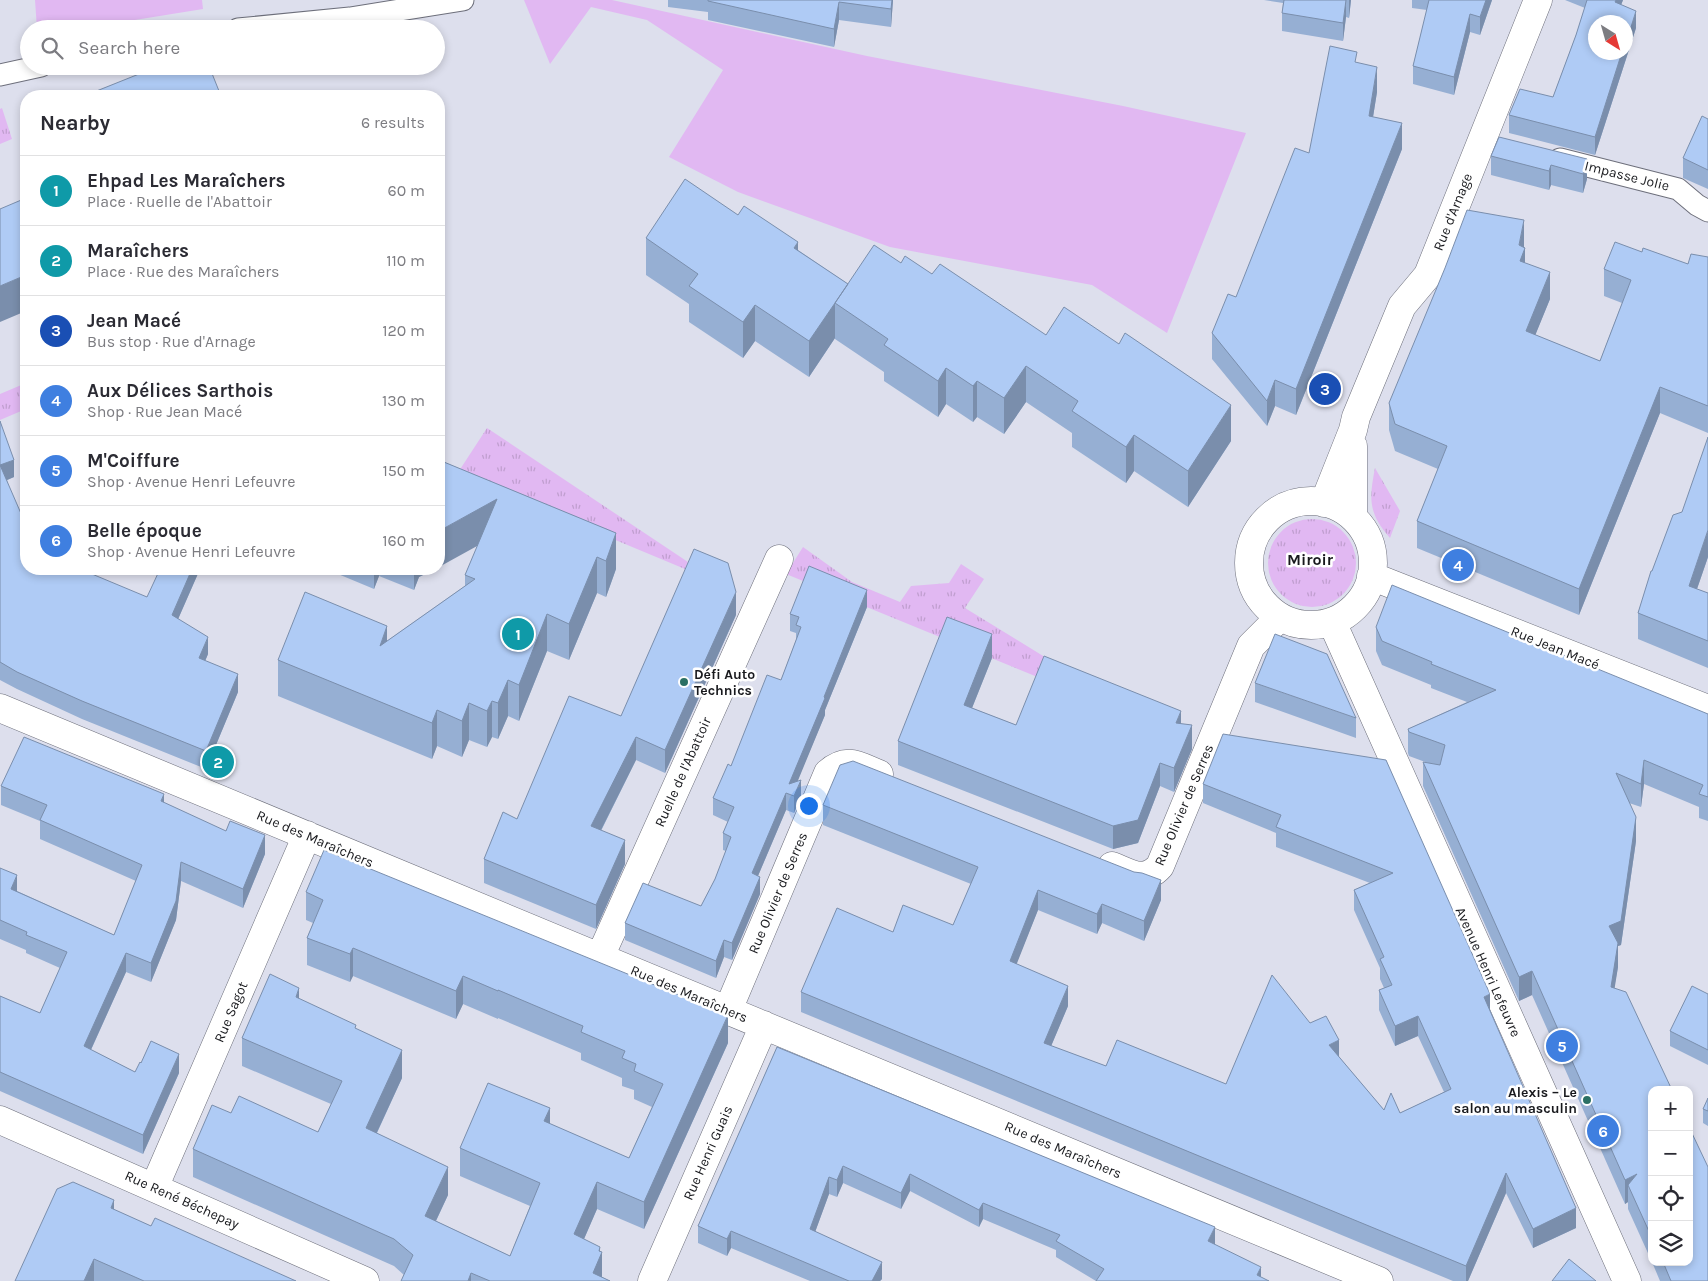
<!DOCTYPE html>
<html lang="en">
<head>
<meta charset="utf-8">
<style>
	:root { --surface:#fff; --page:#f2f2f3; --text:#2b2b33; --muted:#7c7c81; --line:#e1e1e2; --accent:#2b7064 }
	body { margin:0; font-family:Karla,sans-serif; background:var(--page); color:var(--text) }
	.controls { position:absolute; right:15px; bottom:15px; display:grid; overflow:hidden; border-radius:10px; box-shadow:0 2px 8px #0003 }
	.controls button { width:45px; height:45px; display:grid; place-items:center; padding:0; border:0; border-bottom:1px solid var(--line); background:var(--surface); color:var(--text); font:25px sans-serif }
	.compass { position:absolute; left:1588px; top:15px; width:45px; height:45px; border-radius:50%; background:var(--surface); box-shadow:0 2px 8px #0003; rotate:143deg }
	.you { position:absolute; left:808px; top:805px; width:18px; height:18px; margin:-12px; border:4px solid #fff; border-radius:50%; background:#1a73e8; box-shadow:0 0 0 8px #1a73e833 }
	.badge { display:grid; place-items:center; width:32px; height:32px; border-radius:50%; background:var(--accent); color:#fff; font-size:16px; font-weight:700 }
	.pin { position:absolute; translate:-50% -50%; border:2px solid #fff; box-shadow:0 1px 5px #0006 }
	.list { margin:0; padding:0; list-style:none }
	h2 { display:flex; justify-content:space-between; align-items:center; height:65px; margin:0; padding:0 20px; font-size:21px }
	h2 small { font-size:16px; font-weight:400; color:var(--muted) }
	.list li { display:grid; grid-template-columns:32px 1fr auto; gap:15px; align-items:center; box-sizing:border-box; height:70px; padding:0 20px; border-top:1px solid var(--line) }
	.list b { display:block; font-size:19px; white-space:nowrap }
	.list p { margin:0; font-size:16px; white-space:nowrap; color:var(--muted) }
	.list em { font-size:16px; font-style:normal; color:var(--muted) }
	.icon { flex:none; width:28px; height:28px; fill:none; stroke:currentColor; stroke-width:2; stroke-linecap:round; stroke-linejoin:round }
	.map { position:relative; flex:none; width:1708px; height:1281px; overflow:hidden }
	.search { position:absolute; background:var(--surface); box-shadow:0 2px 8px #0003; left:20px; top:20px; width:425px; height:55px; display:flex; align-items:center; gap:12px; box-sizing:border-box; padding:0 18px; border-radius:28px; color:var(--muted); font-size:19px }
	.panel { position:absolute; background:var(--surface); box-shadow:0 2px 8px #0003; left:20px; top:90px; width:425px; height:485px; border-radius:20px }
	.map>svg:first-child { display:block }
	.grass { fill:url(#grass-tufts) }
	.park { fill:#e1b8f2 }
	.lines { fill:none; stroke-linecap:round; stroke-linejoin:round }
	.service-casing { stroke:#6d6f7b; stroke-width:23 }
	.minor-casing { stroke:#6d6f7b; stroke-width:29 }
	.service { stroke:#fff; stroke-width:21 }
	.minor { stroke:#fff; stroke-width:28 }
	.wall { fill:#96afd3 }
	.shaded-wall { fill:#7a8eac }
	.building { fill:#afcbf5; stroke:#7a8eac }
	.poi-dot { fill:#2b7064; stroke:#fff; stroke-width:2 }
	.labels { text-anchor:middle; dominant-baseline:central; stroke-width:5; stroke-linejoin:round; paint-order:stroke }
	.street-label { font-size:14px; fill:#18191d; stroke:#fff }
	.poi-label { font-size:14px; font-weight:bold; fill:#18191d; stroke:#fff; text-anchor:start }
	.quarter-label { font-size:16px; font-weight:bold; fill:#18191d; stroke:#fff }
</style>
</head>
<body>
<div class="map">
<svg width="1708" height="1281" viewBox="0 0 1708 1281">
	<defs>
		<pattern id="grass-tufts" width="24" height="20" patternUnits="userSpaceOnUse" patternTransform="scale(1.25)"><rect width="24" height="20" fill="#e1b8f2"/><path d="M3 7l-1-3M5 7V3M7 7l1-3M15 17l-1-3M17 17v-4M19 17l1-3" fill="none" stroke="#c09ecf"/></pattern>
	</defs>
	<rect width="100%" height="100%" fill="#dddfed"/>
	<!-- grass -->
	<path class="grass" d="M2,108L12,139L0,144V109Z
		M26,383V409L0,420V394Z
		M487,428L688,562L685,569L457,474Z
		M1375,468L1400,511L1390,538C1368,513 1369,499 1375,468Z
		M1268 563a44 44 0 1 1 88 0a44 44 0 1 1-88 0Z
		M803,547L852,582L900,602L911,586L949,583L961,564L984,579L965,608L1074,675L1067,689L786,574Z"/>
	<!-- park -->
	<path class="park" d="M35,0H202L203,9L79,29H37Z
		M524,0H612L867,56L1123,106L1246,133L1167,333L1092,285L890,247L738,192L669,157L723,70L647,20L591,7L550,64Z"/>
	<g class="lines">
		<defs>
			<path id="service" d="M238,29L350,18L463,0
				M0,75L41,66
				M1560,159L1678,189L1697,205L1708,211"/>
			<path id="minor" d="M1249 563a62 62 0 1 1 124 0a62 62 0 1 1-124 0Z
				M1324,503L1353,430L1356,417L1402,306L1428,275L1538,0
				M1353,517V446
				M1371,576L1708,709
				M1332,622L1627,1281
				M0,708L1379,1281
				M1112,866C1130,873 1144,884 1160,866L1251,646L1280,617
				M600,957L779,559
				M728,1010L828,773C847,756 859,766 879,774
				M0,1120L365,1281
				M154,1188L307,835
				M652,1281L764,1025"/>
		</defs>
		<!-- service casing -->
		<use href="#service" class="service-casing"/>
		<!-- minor casing -->
		<use href="#minor" class="minor-casing"/>
		<!-- service -->
		<use href="#service" class="service"/>
		<!-- minor -->
		<use href="#minor" class="minor"/>
	</g>
	<!-- wall -->
	<path class="wall" d="M668,0H893L891,27L839,20L834,47L708,20V12L668,7Z
		M1264,0H1351L1349,18L1346,17L1343,41L1282,31V13L1283,3Z
		M1412,0H1492L1480,35L1470,32L1454,95L1413,84V66L1427,10L1412,8Z
		M1565,0H1623L1621,5L1636,28L1595,155L1509,133V115L1553,97L1576,35L1585,8Z
		M1357,63L1377,92L1373,117L1402,149L1296,415L1275,406L1267,426L1212,359V333L1236,297L1309,153Z
		M1708,119V189L1683,178V158Z
		M1491,156L1587,159V179L1583,193L1551,185L1549,190L1491,175Z
		M738,215L798,250L848,284L901,263L932,274L1046,335L1231,441L1188,507L1134,471L1126,483L1072,447V433L1026,402L1004,434L977,417L973,422L946,404L938,417L884,381V372L835,339V338L809,377L755,341L743,358L689,322V304L646,275V238Z
		M1524,247L1525,263L1550,299L1535,335L1600,361L1622,303L1604,296V269L1642,252L1688,264L1708,257V433L1660,413L1579,615L1417,548V521L1438,469L1395,451L1389,430V403Z
		M0,421L14,477L7,480L26,569L147,597L200,569L178,619L208,654L205,661L238,692L206,769L82,719L17,689L0,680Z
		M439,460L616,533V569L606,597L597,593L569,660L547,651L519,721L508,716L498,739L492,737L487,747L469,740L462,757L437,746L432,759L278,696V660L387,641L465,586V575L478,546Z
		M1682,512L1708,557L1697,589L1708,593V668L1638,639V613L1652,571Z
		M338,569H435L419,577L414,590L379,576L374,589L338,574Z
		M867,607L825,710V715L797,781L801,797L794,813L786,810L758,876L760,894L732,960L724,957L716,978L625,940V923L701,906L715,879L726,851L723,850V833L728,822L713,815V798L781,680L796,640V633L790,631V614Z
		M736,615L665,773L636,760L601,831L625,864L596,929L484,883V859L517,819L621,716Z
		M1376,627L1708,714V821L1699,818V807L1644,784L1641,807L1629,803L1636,841L1621,945L1618,946V967L1614,988L1652,1090V1262L1628,1209V1202L1625,1204L1532,995L1519,1001L1423,786V762L1428,763L1409,756L1408,753V729L1467,702L1431,688V685L1382,665L1376,651Z
		M992,658L972,708L1016,725L1181,724L1192,749L1174,792L1160,786L1138,843L1113,849L898,765V741Z
		M1255,683L1356,718V738L1255,702Z
		M1386,760L1490,1011L1576,1228L1533,1248L1506,1193L1468,1281H1453L801,1012V992L893,932L953,925L971,884L823,825V805L1161,900L1144,941L1102,923L1097,934L1038,910L1016,964L1068,1006L1051,1046L1106,1066L1226,1084L1310,1023L1384,1110L1400,1113L1444,1092L1418,1036L1395,1046L1379,1010V990L1384,988L1380,979V968L1354,910V890L1370,883L1276,847V833L1203,803V784Z
		M1,786L164,803L265,854L243,908L181,881L176,920L151,982L126,972L91,1050L135,1072L141,1063L179,1073L143,1154L0,1091V996L40,1013L60,968L26,953V950L0,939V868L17,891L114,935L136,881L40,839V821L1,805Z
		M306,892L728,1043L644,1229L597,1209L584,1239L600,1252L602,1277L610,1281H401L404,1275L394,1266L193,1177V1149L231,1113L318,1132L331,1104L242,1066V1038L299,999L356,1029L402,1078L377,1133L448,1195L436,1221L510,1256L530,1206L460,1176V1148L550,1124L629,1158L652,1107L634,1099V1090L622,1086V1078L581,1060V1053L498,1018V1019L463,1004L456,1019L353,976L350,982L307,965V938L313,923L306,920Z
		M1708,994V1065L1670,1046V1031Z
		M777,1047L1215,1244L1096,1281L1056,1257V1250L983,1219L979,1227L910,1191L901,1209L843,1183L837,1197L829,1194L815,1232L882,1279L880,1281H810L731,1248L727,1256L698,1243V1226Z
		M1708,1098V1126L1703,1123V1109Z
		M114,1210L151,1226L296,1281H15Z
		M1652,1262H1689L1708,1281H1660Z"/>
	<!-- shaded-wall -->
	<path class="shaded-wall" d="M892,0H893L891,27V9Z
		M1346,0V17L1343,41V23Z
		M1349,0H1351L1349,18Z
		M1486,0H1492L1480,35V17Z
		M1616,0H1623L1615,20V2Z
		M839,2V20L834,47V29Z
		M1636,11V28L1595,155V137L1622,52H1626V43Z
		M1470,14V32L1454,95V77Z
		M1377,67V92L1369,142V116Z
		M1402,123V149L1296,415V389Z
		M1587,159V179L1583,193V174Z
		M1551,165V185L1549,190V171Z
		M1524,220V247L1525,248V274L1520,288L1519,245Z
		M798,242V278L794,248Z
		M1550,272V299L1526,358V331Z
		M26,275V311L0,322V286Z
		M848,284L835,303V338L809,377V341Z
		M755,305V341L743,358V322Z
		M1026,366V402L1004,434V398Z
		M946,368V404L938,417V381Z
		M1275,380V406L1267,426V401Z
		M977,381V417L973,422V386Z
		M1660,387V413L1579,615V589Z
		M1231,405V441L1188,507V471Z
		M1134,435V471L1126,483V447Z
		M14,460V477L0,483V465Z
		M497,499V535L439,567V531Z
		M1708,530V557L1689,612V586Z
		M616,533V569L606,597V561Z
		M597,557V593L569,660V624Z
		M192,569H200L172,633V615Z
		M374,569H379V576L374,589Z
		M414,569H435L419,577L414,590Z
		M867,590V607L825,710V715L792,795L789,784Z
		M736,592V615L665,773V750Z
		M547,614V651L519,721V685Z
		M387,626V662L380,646Z
		M992,634V658L964,728V705Z
		M208,637V654L199,676V658Z
		M238,674V692L206,769V751Z
		M508,680V716L498,739V703Z
		M492,701V737L487,747V711Z
		M469,703V740L462,757V721Z
		M437,710V746L432,759V723Z
		M1181,711V735L1176,723Z
		M1192,725V749L1174,792V768Z
		M636,737V760L591,850V826Z
		M1644,760V784L1641,807V784Z
		M1160,763V786L1138,843L1113,849V826Z
		M801,780V797L794,813V796Z
		M786,793V810L752,890V873Z
		M164,794V813L161,801Z
		M1636,817V841L1621,945L1618,946V967L1611,1011L1609,926Z
		M265,835V854L243,908V889Z
		M625,840V864L596,929V905Z
		M181,862V881L176,920L151,982V963Z
		M17,875V894L11,889Z
		M760,877V894L732,960V943Z
		M1161,880V900L1144,941V921Z
		M1038,890V910L1010,981V961Z
		M1102,904V923L1097,934V914Z
		M724,940V957L716,978V961Z
		M353,948V976L350,982V954Z
		M126,953V972L84,1065V1046Z
		M1532,971V995L1519,1001V977Z
		M463,976V1004L456,1019V991Z
		M1068,986V1006L1044,1063V1043Z
		M299,988V1016L296,997Z
		M1490,994V1014L1484,997Z
		M728,1015V1043L644,1229V1202Z
		M1418,1016V1036L1395,1046V1026Z
		M1339,1040V1060L1329,1045Z
		M402,1050V1078L366,1156V1128Z
		M179,1054V1073L143,1154V1135Z
		M550,1108V1135L544,1121Z
		M843,1166V1183L837,1197V1180Z
		M448,1167V1195L425,1244V1216Z
		M1506,1173V1193L1468,1281H1466V1266Z
		M910,1174V1191L901,1209V1193Z
		M1637,1174L1628,1185V1202L1625,1204V1180Z
		M829,1177V1194L810,1246V1229Z
		M597,1182V1209L574,1262V1234Z
		M114,1200V1228L111,1208Z
		M983,1203V1219L979,1227V1210Z
		M1576,1208V1228L1533,1248V1229Z
		M1215,1227V1244L1208,1258V1241Z
		M731,1231V1248L727,1256V1239Z
		M600,1247V1256L602,1252V1280L593,1273Z
		M94,1259V1281H84Z
		M882,1262V1279L880,1281H872Z
		M1261,1267V1281L1257,1275Z
		M471,1273V1281H468Z"/>
	<!-- building -->
	<path class="building" d="M708,0H892L891,9L839,2L834,29L708,1Z
		M1284,0H1346L1343,23L1282,13Z
		M1429,0H1486L1480,17L1470,14L1454,77L1413,66Z
		M1587,0H1616L1615,2L1636,11L1626,43V22H1596V52H1622L1595,137L1509,115L1520,89L1553,97L1576,35Z
		M1330,46L1357,52L1355,62L1377,67L1369,116L1402,123L1296,389L1275,380L1267,401L1212,333L1228,294L1236,297L1295,148L1309,153Z
		M159,66H209L221,96H84Z
		M1702,116L1708,119V170L1683,158Z
		M1499,137L1587,159L1583,174L1551,165L1549,171L1491,156Z
		M685,179L738,215L744,206L798,242L794,248L848,284L809,341L755,305L743,322L689,286L698,274L646,238Z
		M26,198V275L0,286V209Z
		M1467,210L1524,220L1519,245L1525,248L1520,261L1550,272L1526,331L1600,361L1631,280L1604,269L1615,242L1642,252L1643,248L1688,264L1691,254L1708,257V406L1660,387L1579,589L1417,521L1447,446L1395,424L1389,403L1445,268Z
		M874,245L901,263L905,256L932,274L940,264L1046,335L1064,307L1119,344L1125,333L1231,405L1188,471L1134,435L1126,447L1072,411L1078,401L1026,366L1004,398L977,381L973,386L946,368L938,381L884,345L888,339L835,303Z
		M0,421L14,460L0,465L26,525V569H80L147,597L160,569H192L172,615L208,637L199,658L238,674L206,751L82,701L17,672L0,662Z
		M1708,437V530L1689,586L1708,593V641L1638,613L1651,571H1652L1673,515L1682,512Z
		M439,460L616,533L606,561L597,557L569,624L547,614L519,685L508,680L498,703L492,701L487,711L469,703L462,721L437,710L432,723L278,660L305,592L387,626L380,646L475,579L465,575L497,499L439,531Z
		M694,549L728,563L736,592L665,750L636,737L591,826L625,840L596,905L484,859L503,812L517,819L569,696L621,716Z
		M809,566L867,590L824,697L825,698L789,784L801,780L794,796L786,793L752,873L760,877L732,943L724,940L716,961L625,923L643,883L701,906L715,879L731,837L723,833L734,807L713,798L728,764L731,766L767,675L781,680L801,627L796,625L799,617L790,614Z
		M1392,585L1708,714V797L1699,794L1703,785L1644,760L1641,784L1616,773L1636,817L1621,921L1609,926L1618,943L1611,987L1626,992L1672,1090H1652V1238L1628,1185L1637,1174L1625,1180L1532,971L1519,977L1423,762L1440,765L1445,745L1409,732L1408,729L1496,690L1431,664L1432,662L1382,641L1376,627Z
		M947,617L992,634L964,705L1016,725L1044,656L1181,711L1176,723L1192,725L1174,768L1160,763L1138,820L1113,826L898,741Z
		M1275,634L1327,654L1356,718L1255,683Z
		M1223,734L1386,760L1490,994L1484,997L1576,1208L1533,1229L1506,1173L1466,1266L801,992L837,908L893,932L903,905L953,925L978,867L823,805L840,765L853,761L1134,872L1142,873L1161,880L1144,921L1102,904L1097,914L1038,890L1010,961L1068,986L1044,1043L1106,1066L1117,1040L1226,1084L1272,975L1310,1023L1326,1016L1339,1040L1329,1045L1384,1110L1391,1093L1400,1113L1451,1089L1418,1016L1395,1026L1379,990L1392,985L1380,959L1384,957L1354,890L1393,873L1276,827L1281,815L1203,784Z
		M24,737L164,794L161,801L226,831L230,821L265,835L243,889L181,862L176,901L151,963L126,953L84,1046L135,1072L140,1062L141,1063L151,1041L179,1054L143,1135L0,1072V996L40,1013L67,952L26,935L27,932L0,920V868L17,875L11,889L114,935L142,865L40,820L47,805L1,786Z
		M324,850L728,1015L644,1202L597,1182L574,1234L600,1247L599,1251L602,1252L593,1273L610,1281H490L471,1273L468,1281H401L413,1255L394,1239L193,1149L212,1105L231,1113L239,1096L318,1132L342,1081L242,1038L270,974L299,988L296,997L356,1025L355,1028L402,1050L366,1128L448,1167L425,1216L510,1256L540,1183L460,1148L488,1083L550,1108L544,1121L629,1158L663,1084L634,1071L636,1064L622,1058L625,1051L581,1032L583,1026L498,990V991L463,976L456,991L353,948L350,954L307,938L323,900L306,892Z
		M1692,986L1708,994V1050L1670,1031Z
		M777,1047L1215,1227L1208,1241L1261,1267L1257,1275L1269,1281H1096L1104,1269L1056,1241L1060,1235L983,1203L979,1210L910,1174L901,1193L843,1166L837,1180L829,1177L810,1229L882,1262L872,1281H849L731,1231L727,1239L698,1226Z
		M1708,1098V1111L1703,1109Z
		M1689,1127L1708,1167V1281H1671L1663,1262H1689Z
		M73,1182L114,1200L111,1208L151,1226L155,1218L296,1281H144L94,1259L84,1281H15L57,1189Z
		M1569,1259L1596,1281H1552Z"/>
	<!-- markers -->
	<g class="poi-dot">
		<circle cx="684" cy="682" r="5"/>
		<circle cx="1587" cy="1100" r="5"/>
	</g>
	<g class="labels">
		<!-- street labels -->
		<g class="street-label">
			<text transform="translate(1627 176) rotate(14)">Impasse Jolie</text>
			<text transform="translate(1453 212) rotate(-68)">Rue d'Arnage</text>
			<text transform="translate(1555 648) rotate(22)">Rue Jean Macé</text>
			<text transform="translate(683 772) rotate(-66)">Ruelle de l'Abattoir</text>
			<text transform="translate(1184 805) rotate(-67)">Rue Olivier de Serres</text>
			<text transform="translate(315 839) rotate(23)">Rue des Maraîchers</text>
			<text transform="translate(778 893) rotate(-67)">Rue Olivier de Serres</text>
			<text transform="translate(1488 972) rotate(66)">Avenue Henri Lefeuvre</text>
			<text transform="translate(689 994) rotate(23)">Rue des Maraîchers</text>
			<text transform="translate(231 1012) rotate(-67)">Rue Sagot</text>
			<text transform="translate(1063 1150) rotate(23)">Rue des Maraîchers</text>
			<text transform="translate(708 1153) rotate(-66)">Rue Henri Guais</text>
			<text transform="translate(182 1200) rotate(24)">Rue René Béchepay</text>
		</g>
		<!-- poi labels -->
		<g class="poi-label">
			<text x="694" y="674">Défi Auto<tspan x="694" dy="16">Technics</tspan></text>
			<text x="1577" y="1092" text-anchor="end">Alexis – Le<tspan x="1577" dy="16">salon au masculin</tspan></text>
		</g>
		<!-- quarter labels -->
		<g class="quarter-label">
			<text x="1310" y="559">Miroir</text>
		</g>
	</g>
</svg>
<div class="controls">
<button>+</button>
<button>−</button>
<button><svg class="icon" aria-label="locate" viewBox="0 0 24 24"><circle cx="12" cy="12" r="6"/><path d="M12 2v4M12 18v4M2 12h4M18 12h4"/></svg></button>
<button><svg class="icon" aria-label="layers" viewBox="0 0 24 24"><path d="M12 4l9 5-9 5-9-5zM3 14l9 5 9-5"/></svg></button>
</div>
<svg class="compass" viewBox="-18 -18 36 36"><path d="M0-13l5 13h-10z" fill="#e53935"/><path d="M0 13l5-13h-10z" fill="#7c7c81"/></svg>
<div class="you"></div>
<div class="pin badge" style="left:518px;top:634px;background:#0f9aa8">1</div>
<div class="pin badge" style="left:218px;top:762px;background:#0f9aa8">2</div>
<div class="pin badge" style="left:1325px;top:389px;background:#1a4fb4">3</div>
<div class="pin badge" style="left:1458px;top:565px;background:#3f7fe0">4</div>
<div class="pin badge" style="left:1562px;top:1046px;background:#3f7fe0">5</div>
<div class="pin badge" style="left:1603px;top:1131px;background:#3f7fe0">6</div>
<div class="search"><svg class="icon" aria-label="search" viewBox="0 0 24 24"><circle cx="10" cy="10" r="6"/><path d="M15 15l6 6"/></svg>Search here</div>
<section class="panel">
<h2>Nearby<small>6 results</small></h2>
<ul class="list">
<li><span class="badge" style="background:#0f9aa8">1</span><div><b>Ehpad Les Maraîchers</b><p>Place · Ruelle de l'Abattoir</p></div><em>60 m</em></li>
<li><span class="badge" style="background:#0f9aa8">2</span><div><b>Maraîchers</b><p>Place · Rue des Maraîchers</p></div><em>110 m</em></li>
<li><span class="badge" style="background:#1a4fb4">3</span><div><b>Jean Macé</b><p>Bus stop · Rue d'Arnage</p></div><em>120 m</em></li>
<li><span class="badge" style="background:#3f7fe0">4</span><div><b>Aux Délices Sarthois</b><p>Shop · Rue Jean Macé</p></div><em>130 m</em></li>
<li><span class="badge" style="background:#3f7fe0">5</span><div><b>M'Coiffure</b><p>Shop · Avenue Henri Lefeuvre</p></div><em>150 m</em></li>
<li><span class="badge" style="background:#3f7fe0">6</span><div><b>Belle époque</b><p>Shop · Avenue Henri Lefeuvre</p></div><em>160 m</em></li>
</ul>
</section>
</div>
</body>
</html>
